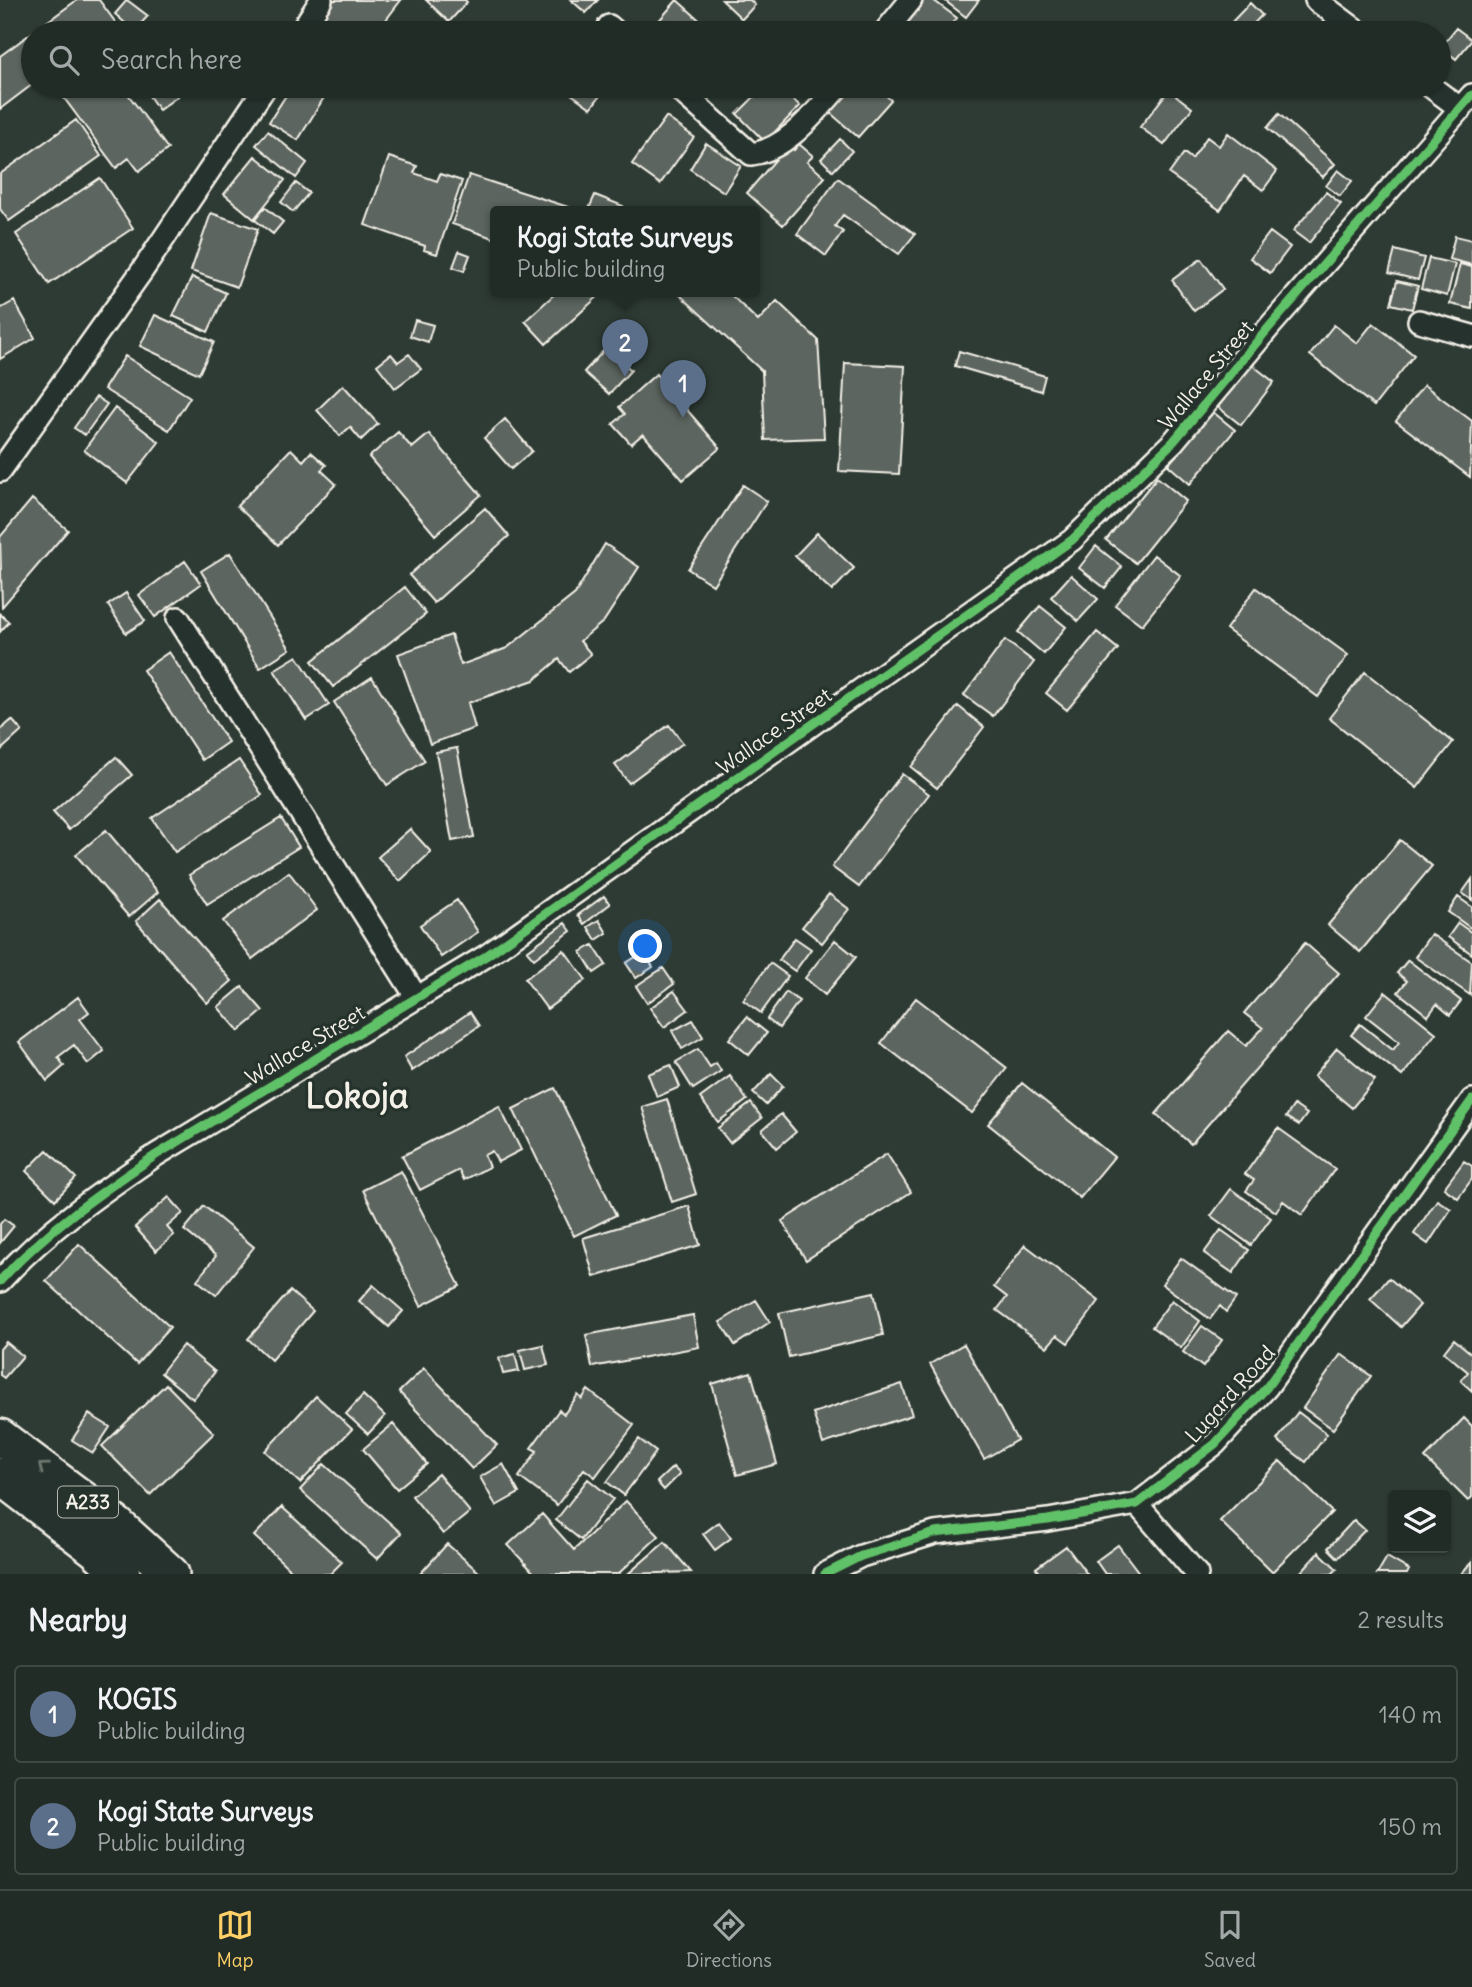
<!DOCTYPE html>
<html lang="en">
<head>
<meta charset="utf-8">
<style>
	:root { --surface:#222c27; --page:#2e3833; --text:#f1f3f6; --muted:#a2a7a7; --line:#3f4844; --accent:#ffd166 }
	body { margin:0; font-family:Delius,sans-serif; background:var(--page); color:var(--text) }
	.controls { position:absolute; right:21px; bottom:21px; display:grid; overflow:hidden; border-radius:7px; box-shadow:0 2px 5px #0004 }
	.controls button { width:63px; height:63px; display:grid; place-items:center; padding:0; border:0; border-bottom:2px solid var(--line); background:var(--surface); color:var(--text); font:35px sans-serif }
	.you { position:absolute; left:646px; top:947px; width:24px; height:24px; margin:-18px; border:5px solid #fff; border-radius:50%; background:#1a73e8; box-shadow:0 0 0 10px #1a73e833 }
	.badge { display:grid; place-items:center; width:46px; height:46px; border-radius:50%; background:var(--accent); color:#fff; font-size:23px; font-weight:700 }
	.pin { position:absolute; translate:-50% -58px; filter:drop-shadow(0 2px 4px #0008) }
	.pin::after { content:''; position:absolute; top:37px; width:24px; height:21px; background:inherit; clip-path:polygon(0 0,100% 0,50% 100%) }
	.popup { position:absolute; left:490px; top:206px; width:270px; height:91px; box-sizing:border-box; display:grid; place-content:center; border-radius:7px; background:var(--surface); filter:drop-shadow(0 2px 5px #0005); font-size:23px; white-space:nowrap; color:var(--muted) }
	.popup b { font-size:26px; color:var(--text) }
	.popup::after { content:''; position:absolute; left:50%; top:100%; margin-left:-14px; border:14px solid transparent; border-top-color:var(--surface) }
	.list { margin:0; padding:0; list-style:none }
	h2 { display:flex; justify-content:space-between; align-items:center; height:91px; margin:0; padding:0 28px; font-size:30px }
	h2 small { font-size:23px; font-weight:400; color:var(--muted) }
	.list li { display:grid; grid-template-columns:46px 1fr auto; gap:21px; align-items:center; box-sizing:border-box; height:98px; margin:0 14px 14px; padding:0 14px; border:2px solid var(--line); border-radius:7px }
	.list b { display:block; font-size:26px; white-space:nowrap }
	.list p { margin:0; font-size:23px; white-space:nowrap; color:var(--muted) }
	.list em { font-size:23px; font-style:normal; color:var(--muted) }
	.icon { flex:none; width:38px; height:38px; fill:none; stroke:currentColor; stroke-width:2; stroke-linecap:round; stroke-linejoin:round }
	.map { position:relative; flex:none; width:1472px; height:1574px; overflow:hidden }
	.search { position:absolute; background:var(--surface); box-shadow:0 2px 5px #0004; left:21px; right:21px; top:21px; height:77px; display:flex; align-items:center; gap:18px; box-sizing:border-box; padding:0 24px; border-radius:38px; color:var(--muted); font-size:26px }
	.sheet { height:315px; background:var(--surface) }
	nav { display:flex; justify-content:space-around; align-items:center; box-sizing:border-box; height:98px; border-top:2px solid var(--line); background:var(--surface); font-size:19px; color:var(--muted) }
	nav a { display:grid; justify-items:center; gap:4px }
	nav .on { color:var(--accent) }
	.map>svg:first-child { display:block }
	.building { fill:#5c655e; stroke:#f4f1e8; stroke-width:2 }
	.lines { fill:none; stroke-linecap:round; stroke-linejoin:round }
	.minor-casing { stroke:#f4f1e8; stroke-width:26 }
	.trunk-casing { stroke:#f4f1e8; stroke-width:40 }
	.minor { stroke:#26332d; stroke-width:21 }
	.trunk { stroke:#26332d; stroke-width:35 }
	.cycleway-casing { stroke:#26332d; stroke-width:13 }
	.cycleway { stroke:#61c268; stroke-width:9 }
	.oneway { stroke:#6e766e }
	.labels { text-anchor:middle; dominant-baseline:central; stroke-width:6; stroke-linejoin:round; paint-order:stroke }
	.shield { fill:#26332d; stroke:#b6b8b0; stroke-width:2 }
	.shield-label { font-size:19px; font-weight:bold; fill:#f4f1e8 }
	.street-label { font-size:21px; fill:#f4f1e8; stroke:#26332d }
	.town-label { font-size:35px; font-weight:bold; fill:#f4f1e8; stroke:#26332d }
</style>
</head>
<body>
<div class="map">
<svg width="1472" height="1574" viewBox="0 0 1472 1574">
	<rect width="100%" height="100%" fill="#2e3b34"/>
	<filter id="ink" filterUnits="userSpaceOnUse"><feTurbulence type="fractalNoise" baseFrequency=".0143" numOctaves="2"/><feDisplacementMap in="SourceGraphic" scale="14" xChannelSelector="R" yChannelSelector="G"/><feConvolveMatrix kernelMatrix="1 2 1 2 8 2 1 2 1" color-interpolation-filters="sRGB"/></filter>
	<g filter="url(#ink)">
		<!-- building -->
		<path class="building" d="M77,0H99L116,23L103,33H33V84L0,109V56Z
			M127,0L148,16L134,31L115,14Z
			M334,0H401L376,33H309Z
			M426,0H465L467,2L449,22Z
			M571,0H598L586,13Z
			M677,0L714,33H648Z
			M722,0H750L755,5L742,19Z
			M921,0H933L957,18L945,33H895Z
			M944,0H979L966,17Z
			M1250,3L1262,15L1245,33H1233L1227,27Z
			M1456,28L1472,40L1456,59L1441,47Z
			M1439,53L1446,58L1439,67Z
			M80,86H122L168,149L139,171L129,158L116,168L64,98Z
			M142,86H171L178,96L159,110Z
			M292,86H331L298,140L269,122Z
			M560,86H607L591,108Z
			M765,86H779L800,106L765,142L737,114Z
			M802,86H823L814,96Z
			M851,86H875L891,100L858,137L828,111Z
			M1169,90L1192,108L1164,145L1140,127Z
			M1279,114L1335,164L1323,177L1267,128Z
			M666,117L694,137L660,184L632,164Z
			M76,120L101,156L9,221L0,209V174Z
			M268,131L307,163L296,178L256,145Z
			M1228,133L1277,171L1263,190L1244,176L1220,210L1169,174L1184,153L1192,159L1207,137L1219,146Z
			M840,139L852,151L833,171L821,159Z
			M706,143L741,166L724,192L690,169Z
			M799,144L813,156L807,162L825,177L783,225L747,193L788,145L794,150Z
			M255,156L285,180L254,219L224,194Z
			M389,157L417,166L414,173L437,181L440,174L462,181L437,254L424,250L425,246L365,225Z
			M1338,170L1352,181L1340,196L1326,186Z
			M469,175L571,208L570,211H496V239L452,224Z
			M100,178L133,228L49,284L16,234Z
			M838,178L915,234L899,254L843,215L835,226L843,232L826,256L797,234Z
			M296,183L309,193L293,212L281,202Z
			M1326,192L1341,204L1309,243L1293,231Z
			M595,195L623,206L621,211H588Z
			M265,207L283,222L273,234L255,220Z
			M211,213L258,229L237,287L191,271Z
			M1270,232L1290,247L1270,273L1250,258Z
			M1455,236L1472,240V265L1449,259Z
			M1395,250L1424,258L1418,280L1389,273Z
			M459,251L470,255L464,271L453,267Z
			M1429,258L1455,264L1447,296L1421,289Z
			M1201,259L1223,289L1194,311L1172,280Z
			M1460,264L1472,267V309L1450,304Z
			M192,277L226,293L208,332L173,316Z
			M1397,281L1418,286L1412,309L1391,304Z
			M558,291H604L546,344L525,321Z
			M671,291H727L758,321L777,301L818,340L824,438L765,440L762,371L679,294Z
			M14,301L35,338L0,359V309Z
			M155,315L214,342L199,374L140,346Z
			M415,320L433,325L428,342L410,336Z
			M1373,323L1414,355L1374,406L1310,355L1334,325L1357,343Z
			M607,347L631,370L609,394L584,372Z
			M959,351L1045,376L1041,391L955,366Z
			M391,354L398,362L409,354L421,369L395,388L377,365Z
			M125,356L190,397L169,430L104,389Z
			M845,363L905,366L899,474L839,471Z
			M1251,364L1274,382L1241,425L1218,407Z
			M656,374L720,448L683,480L643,434L631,444L613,424L625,414L619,407Z
			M343,385L378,424L361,440L350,427L340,436L317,410Z
			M1424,385L1472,421L1470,477L1396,421Z
			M96,397L107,404L85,435L74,428Z
			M115,408L159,442L127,483L84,450Z
			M1213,412L1235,430L1190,484L1168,465Z
			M505,419L532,451L511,469L484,438Z
			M398,432L412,448L429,434L481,495L435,535L369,457Z
			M291,449L303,461L311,452L326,465L321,470L336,484L278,545L237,506Z
			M1157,477L1186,501L1136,563L1106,540Z
			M743,485L767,501L713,585L688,569Z
			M32,499L68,530L2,607L0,537Z
			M485,508L509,536L434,603L409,575Z
			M817,533L854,568L832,591L795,556Z
			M605,544L639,567L604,621L580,641L591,654L569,672L559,659L534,680L468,703L475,728L430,744L398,654L451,635L461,665L507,648L575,594Z
			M1096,546L1122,567L1105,588L1079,568Z
			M230,553L290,649L260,668L201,571Z
			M1154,555L1181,576L1142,625L1115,605Z
			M185,561L201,584L155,617L139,595Z
			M1071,575L1098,599L1078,621L1051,597Z
			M405,587L426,614L333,687L312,661Z
			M1256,588L1348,655L1318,697L1226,629Z
			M126,593L145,621L126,633L108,605Z
			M1040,606L1066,627L1044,654L1018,632Z
			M0,614L9,622L0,632Z
			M1097,632L1118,649L1067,710L1046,693Z
			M1005,640L1034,662L993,716L964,695Z
			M169,652L228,742L202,760L143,670Z
			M297,656L329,705L306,720L274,670Z
			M1365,672L1453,742L1417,788L1329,718Z
			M372,677L425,761L387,785L334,702Z
			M958,706L984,727L937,788L911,767Z
			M12,720L22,731L1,750L0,730Z
			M669,725L683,743L629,783L615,765Z
			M457,748L474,837L452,841L436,752Z
			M116,757L132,775L69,830L53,812Z
			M239,760L262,795L175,852L152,818Z
			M902,774L929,794L859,887L832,867Z
			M281,818L299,847L207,904L189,875Z
			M410,829L431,852L400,881L378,857Z
			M106,830L158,892L129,917L76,855Z
			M1400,840L1432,866L1360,952L1328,925Z
			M289,872L317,910L252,959L223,921Z
			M1472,879V900L1462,893Z
			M829,894L849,909L822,943L802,927Z
			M604,896L610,904L584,924L578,915Z
			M1458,897L1472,907V929L1448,912Z
			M160,899L232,981L207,1003L136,921Z
			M457,900L478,932L441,957L420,925Z
			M599,920L607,933L596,940L588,927Z
			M565,923L571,931L534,959L527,951Z
			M1458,923L1472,933V954L1448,937Z
			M1431,934L1472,962L1470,995L1415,957Z
			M795,938L811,949L795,971L779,960Z
			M835,940L856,957L825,995L805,978Z
			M1305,943L1339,973L1191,1144L1156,1114L1228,1031L1246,1046L1263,1028L1244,1013Z
			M593,945L606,965L594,973L581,952Z
			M564,950L586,980L547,1009L525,979Z
			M644,952L653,967L636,978L626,963Z
			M1408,960L1461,1001L1450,1015L1437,1004L1428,1016L1398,992L1407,981L1397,973Z
			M770,963L788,976L761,1013L743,1000Z
			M663,968L674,984L647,1003L636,986Z
			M242,987L263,1011L239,1031L218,1007Z
			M674,991L688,1010L664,1027L650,1008Z
			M786,992L799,1001L779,1028L767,1019Z
			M1385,992L1436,1033L1402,1076L1351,1035L1360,1024L1393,1050L1399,1042L1366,1016Z
			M78,997L89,1012L80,1019L104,1051L88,1064L74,1045L58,1057L64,1066L47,1081L19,1042Z
			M916,998L1007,1068L972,1113L881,1043Z
			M470,1012L479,1026L412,1071L404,1057Z
			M747,1017L767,1033L749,1055L729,1039Z
			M693,1020L703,1037L682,1049L672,1031Z
			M1337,1048L1375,1080L1352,1108L1314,1076Z
			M698,1049L710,1067L716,1063L721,1071L693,1089L676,1062Z
			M671,1065L680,1087L657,1097L648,1074Z
			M771,1074L783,1086L766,1105L753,1093Z
			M730,1076L747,1100L718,1122L700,1098Z
			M1022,1083L1114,1157L1080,1198L988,1124Z
			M555,1088L616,1215L574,1236L513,1109Z
			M667,1099L696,1194L672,1202L642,1107Z
			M751,1103L762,1118L730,1143L718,1128Z
			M1294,1105L1307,1114L1299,1125L1286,1117Z
			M499,1106L521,1150L498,1162L492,1151L484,1155L489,1167L464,1180L459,1170L420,1190L402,1156Z
			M781,1114L796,1132L777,1148L762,1130Z
			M1278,1128L1335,1169L1302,1215L1283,1201L1276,1212L1246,1191L1254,1180L1245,1174Z
			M47,1150L76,1178L55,1200L26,1171Z
			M887,1154L911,1192L806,1260L782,1221Z
			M1464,1161L1472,1166V1179L1458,1198L1444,1188Z
			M401,1171L460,1286L421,1306L363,1190Z
			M1231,1189L1271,1218L1251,1245L1211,1216Z
			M169,1197L183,1213L167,1227L174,1235L156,1251L135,1227Z
			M1437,1200L1451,1209L1428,1244L1414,1234Z
			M204,1206L254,1247L216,1295L197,1280L216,1256L184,1230Z
			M689,1206L700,1245L594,1277L583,1238Z
			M4,1219L14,1226L0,1243V1224Z
			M1221,1230L1249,1250L1233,1273L1204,1253Z
			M79,1244L170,1327L137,1364L46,1281Z
			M1025,1245L1099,1301L1068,1343L1057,1335L1047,1347L997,1310L1007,1297L994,1287Z
			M1181,1258L1236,1298L1226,1312L1220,1306L1210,1319L1162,1284Z
			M1389,1278L1420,1305L1401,1327L1370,1299Z
			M373,1285L403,1311L389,1327L359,1301Z
			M290,1291L313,1311L271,1360L248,1339Z
			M874,1292L883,1335L789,1357L779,1313Z
			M756,1300L770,1322L735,1345L720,1322Z
			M1172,1300L1200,1321L1181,1348L1152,1327Z
			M693,1315L699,1347L592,1367L586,1335Z
			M1202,1326L1222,1340L1203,1367L1183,1352Z
			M1454,1339L1472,1354V1391L1461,1381L1468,1372L1444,1352Z
			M6,1342L23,1356L4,1378L0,1375V1349Z
			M964,1344L1017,1440L984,1459L930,1364Z
			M183,1345L215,1372L193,1399L161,1373Z
			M543,1345L548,1365L525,1370L520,1350Z
			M515,1354L519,1371L503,1374L499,1358Z
			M1341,1354L1371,1376L1333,1429L1303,1408Z
			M424,1368L497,1445L472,1469L399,1392Z
			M751,1372L777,1464L737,1475L712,1384Z
			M166,1384L214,1433L150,1495L102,1446Z
			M902,1384L912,1415L823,1444L813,1413Z
			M588,1390L634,1425L595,1477L584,1469L557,1505L519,1477L537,1451L531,1448L559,1410L564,1414L578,1395L582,1399Z
			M363,1395L385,1416L368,1434L346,1414Z
			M316,1396L352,1429L300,1483L265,1451Z
			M1298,1412L1327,1434L1306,1462L1277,1440Z
			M89,1414L110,1427L93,1453L72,1440Z
			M1464,1418L1472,1426V1497L1468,1501L1425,1458Z
			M393,1424L427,1464L397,1489L363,1449Z
			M639,1439L656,1452L624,1495L607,1482Z
			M1280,1461L1332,1512L1272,1572L1220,1521Z
			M324,1464L401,1533L377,1559L300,1490Z
			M503,1464L519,1493L496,1506L480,1477Z
			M673,1467L680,1474L664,1490L657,1482Z
			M438,1474L470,1512L443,1534L412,1496Z
			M588,1479L613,1499L581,1540L556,1520Z
			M626,1501L659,1536L618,1574H535L508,1545L542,1514L574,1550Z
			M282,1507L342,1562L330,1574H295L254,1536Z
			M1354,1520L1365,1530L1338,1558L1328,1548Z
			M719,1522L731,1538L715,1550L703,1534Z
			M665,1542L691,1572L628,1574Z
			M447,1544L481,1574H420Z
			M1118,1545L1140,1574H1105L1096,1561Z
			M1066,1546L1087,1574H1041L1036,1568Z
			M1319,1552L1337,1569L1332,1574H1299Z
			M1387,1557L1409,1570L1407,1574H1377Z
			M1472,1561V1574H1461Z"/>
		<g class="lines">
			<defs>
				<path id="minor" d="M1316,0L1360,33
					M609,26L617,33
					M300,33L321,0
					M884,33L911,0
					M675,86L751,154C787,150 816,111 839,86
					M1430,86L1461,109
					M1419,321L1472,336
					M0,471L142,271L266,86
					M178,618L417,998
					M0,1281C45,1231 100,1193 156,1155L486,956L1072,540L1173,442L1271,325L1472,95
					M1137,1504L1197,1574
					M825,1574L861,1556L935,1533L1048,1520L1137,1504L1215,1444L1267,1387L1472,1100"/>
				<path id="trunk" d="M0,1437L117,1525L171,1574
					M0,1476L96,1550L122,1574"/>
			</defs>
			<!-- minor casing -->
			<use href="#minor" class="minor-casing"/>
			<!-- trunk casing -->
			<use href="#trunk" class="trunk-casing"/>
			<!-- minor -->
			<use href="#minor" class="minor"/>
			<!-- trunk -->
			<use href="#trunk" class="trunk"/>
			<defs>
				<path id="cycleway" d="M0,1281C45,1231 100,1193 156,1155L486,956L1072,540L1173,442L1271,325L1472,95
					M825,1574L861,1556L935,1533L1048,1520L1137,1504L1215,1444L1267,1387L1472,1100"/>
			</defs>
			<!-- cycleway casing -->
			<use href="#cycleway" class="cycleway-casing"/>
			<!-- cycleway -->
			<use href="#cycleway" class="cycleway"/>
		</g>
		<!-- one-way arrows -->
		<defs><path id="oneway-chevron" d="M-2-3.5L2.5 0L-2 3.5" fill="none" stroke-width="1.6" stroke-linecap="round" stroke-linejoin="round" transform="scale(1.75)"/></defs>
		<use class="oneway" href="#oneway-chevron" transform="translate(43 1467) rotate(-143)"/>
	</g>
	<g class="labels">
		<!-- shield labels -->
		<rect class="shield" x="58" y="1486.5" width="60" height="31" rx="5"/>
		<g class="shield-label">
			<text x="88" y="1502">A233</text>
		</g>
		<!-- street labels -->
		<g class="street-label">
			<text transform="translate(1206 375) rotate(-50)">Wallace Street</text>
			<text transform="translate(774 731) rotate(-35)">Wallace Street</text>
			<text transform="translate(305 1045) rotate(-31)">Wallace Street</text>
			<text transform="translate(1230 1394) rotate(-48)">Lugard Road</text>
		</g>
		<!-- town labels -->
		<g class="town-label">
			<text x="357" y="1095">Lokoja</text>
		</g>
	</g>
</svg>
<div class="controls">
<button><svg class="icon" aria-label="layers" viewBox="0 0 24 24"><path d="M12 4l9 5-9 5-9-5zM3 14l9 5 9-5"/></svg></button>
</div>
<div class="you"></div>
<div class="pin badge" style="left:683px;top:418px;background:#5c6f8a">1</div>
<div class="pin badge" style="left:625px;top:377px;background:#5c6f8a">2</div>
<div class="popup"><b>Kogi State Surveys</b>Public building</div>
<div class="search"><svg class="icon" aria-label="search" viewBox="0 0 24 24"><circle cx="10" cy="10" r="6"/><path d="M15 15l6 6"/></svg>Search here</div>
</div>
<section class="sheet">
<h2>Nearby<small>2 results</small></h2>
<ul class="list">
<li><span class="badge" style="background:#5c6f8a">1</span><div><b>KOGIS</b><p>Public building</p></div><em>140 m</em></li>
<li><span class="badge" style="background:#5c6f8a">2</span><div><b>Kogi State Surveys</b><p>Public building</p></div><em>150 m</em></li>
</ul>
</section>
<nav>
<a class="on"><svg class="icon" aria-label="map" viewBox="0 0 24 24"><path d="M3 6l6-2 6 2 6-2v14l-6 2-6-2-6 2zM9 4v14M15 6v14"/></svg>Map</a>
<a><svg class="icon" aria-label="directions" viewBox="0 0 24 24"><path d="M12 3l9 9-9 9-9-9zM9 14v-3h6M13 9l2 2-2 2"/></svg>Directions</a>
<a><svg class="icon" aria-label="saved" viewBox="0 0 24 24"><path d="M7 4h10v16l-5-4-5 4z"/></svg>Saved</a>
</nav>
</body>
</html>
